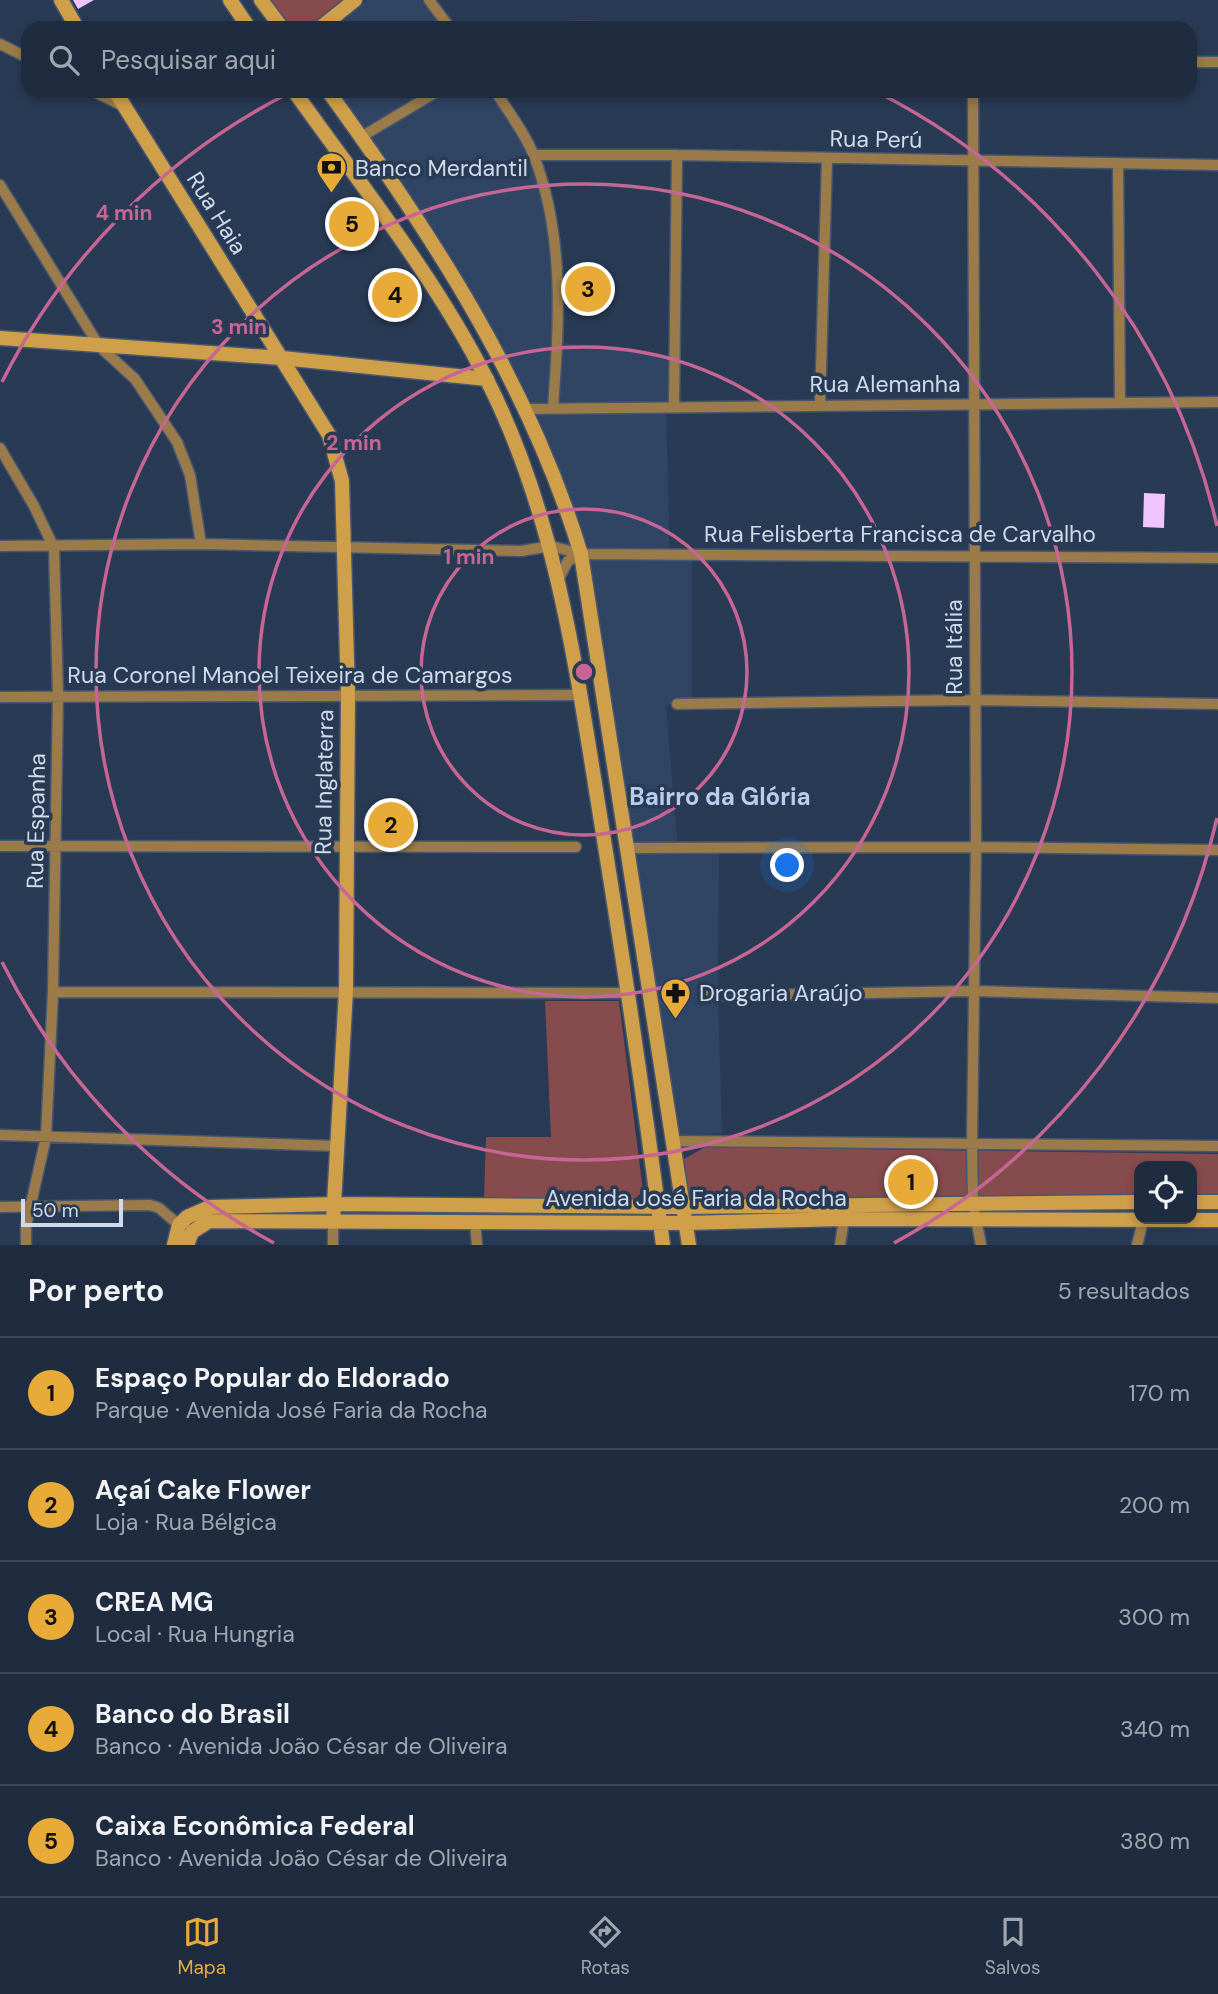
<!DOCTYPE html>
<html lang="pt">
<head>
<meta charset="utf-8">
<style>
	:root { --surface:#1f2c3f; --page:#2c384a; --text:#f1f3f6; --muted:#a1a7b0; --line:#3c4859; --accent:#e8ab37 }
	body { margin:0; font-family:"DM Sans",sans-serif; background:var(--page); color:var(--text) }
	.controls { position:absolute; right:21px; bottom:21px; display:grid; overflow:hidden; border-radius:14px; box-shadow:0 4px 10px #0003 }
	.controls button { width:63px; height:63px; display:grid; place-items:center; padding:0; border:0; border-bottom:2px solid var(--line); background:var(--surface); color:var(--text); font:35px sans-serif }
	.scale { position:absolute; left:21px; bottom:18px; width:102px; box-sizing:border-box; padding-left:7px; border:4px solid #cfdaea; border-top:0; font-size:19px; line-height:24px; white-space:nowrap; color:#cfdaea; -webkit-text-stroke:5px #293a54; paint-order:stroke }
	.you { position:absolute; left:788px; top:866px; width:24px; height:24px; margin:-18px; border:5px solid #fff; border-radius:50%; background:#1a73e8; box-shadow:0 0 0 10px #1a73e833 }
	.badge { display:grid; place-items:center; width:46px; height:46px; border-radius:50%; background:var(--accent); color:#111; font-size:23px; font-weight:700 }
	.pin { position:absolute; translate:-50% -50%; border:4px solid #fff; box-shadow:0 2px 7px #0006 }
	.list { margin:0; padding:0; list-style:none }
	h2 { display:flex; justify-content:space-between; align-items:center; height:91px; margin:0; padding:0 28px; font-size:30px }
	h2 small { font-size:23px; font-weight:400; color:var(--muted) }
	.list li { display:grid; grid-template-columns:46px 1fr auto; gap:21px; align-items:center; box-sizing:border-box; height:112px; padding:0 28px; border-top:2px solid var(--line) }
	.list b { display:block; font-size:26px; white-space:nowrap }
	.list p { margin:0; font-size:23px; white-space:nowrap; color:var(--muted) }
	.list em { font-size:23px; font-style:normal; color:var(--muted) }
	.icon { flex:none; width:38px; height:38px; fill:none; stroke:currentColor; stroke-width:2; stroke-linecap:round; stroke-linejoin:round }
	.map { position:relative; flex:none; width:1218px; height:1245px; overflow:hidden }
	.search { position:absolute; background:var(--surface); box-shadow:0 4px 10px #0003; left:21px; right:21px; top:21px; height:77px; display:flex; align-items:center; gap:18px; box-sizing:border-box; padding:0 24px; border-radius:21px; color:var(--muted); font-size:26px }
	.sheet { height:651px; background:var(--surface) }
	nav { display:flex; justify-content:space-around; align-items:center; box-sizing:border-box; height:98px; border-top:2px solid var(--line); background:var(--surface); font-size:19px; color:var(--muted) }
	nav a { display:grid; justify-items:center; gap:4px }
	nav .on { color:var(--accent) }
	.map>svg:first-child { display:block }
	.built { fill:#304464 }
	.green { fill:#864b4d }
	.building { fill:#f1c4fd }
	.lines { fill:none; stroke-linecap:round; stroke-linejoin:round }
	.street-casing { stroke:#47576f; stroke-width:13 }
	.secondary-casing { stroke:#47576f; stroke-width:17 }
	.street { stroke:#9a7b49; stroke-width:10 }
	.secondary { stroke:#d09f49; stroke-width:14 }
	.ring { fill:none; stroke:#c76694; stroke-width:3.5 }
	.labels { text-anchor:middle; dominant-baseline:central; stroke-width:7; stroke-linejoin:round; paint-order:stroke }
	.street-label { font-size:23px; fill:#cfdaea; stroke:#293a54 }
	.poi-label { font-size:23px; fill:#cfdaea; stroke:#293a54; text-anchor:start }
	.neighbourhood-label { font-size:24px; font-weight:bold; fill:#b8cded; stroke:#293a54 }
	.centre { fill:#c76694; stroke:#293a54; stroke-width:3.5 }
	.ring-label { font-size:21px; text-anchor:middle; font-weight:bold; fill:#c76694; stroke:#293a54; stroke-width:7; stroke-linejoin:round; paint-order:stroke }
</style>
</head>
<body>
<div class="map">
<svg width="1218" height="1245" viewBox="0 0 1218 1245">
	<rect width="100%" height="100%" fill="#293a54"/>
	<!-- built -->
	<path class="built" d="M367,0H430L453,28H331Z
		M329,91H500L543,166L562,245L564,343L681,356L680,413H666L670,560L692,561V704L666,705L678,851H719L718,995L722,1133L674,1136L587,559L566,486L533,405L492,331Z"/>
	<!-- green -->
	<path class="green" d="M271,0H347L312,28H291Z
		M545,1001H619L643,1191L634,1200L484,1197L486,1137H551Z
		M705,1147L1218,1154V1198H1192V1166H1139V1198L685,1202L679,1162Z"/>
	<!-- building -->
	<path class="building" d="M73,0H94L78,9Z
		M605,278V300L571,301L570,279Z
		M1144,493L1165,494L1164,528L1143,527Z"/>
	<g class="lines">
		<defs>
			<path id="street" d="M429,0L450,28
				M0,44L28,58
				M1190,62H1218
				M93,91L125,107
				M495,91C508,111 525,133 534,156C565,237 559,323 553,408
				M973,91L976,847L972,1142L973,1203L981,1245
				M361,137L438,91
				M533,155H677L1218,165
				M1118,164L1120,402
				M0,185L99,346L135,379L177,442L190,475L201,544
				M820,405L827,159
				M674,406L677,155
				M525,409L1218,402
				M0,448L34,506L54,548L58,696L53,992L46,1137L26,1226V1245
				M0,546L201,544L521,551L551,546L581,554L1218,558
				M558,580L568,561L581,554
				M0,697L581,695
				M677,704L975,700L1218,704
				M0,846L576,847
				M628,848L976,847L1218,850
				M53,992L629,993
				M704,996L974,991L1218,998
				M0,1135L338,1146
				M673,1141L1218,1146
				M0,1207L150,1205L159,1208L179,1225
				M475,1221L477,1245
				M333,1245V1222
				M840,1245L844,1219
				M1137,1245L1143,1221"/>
			<path id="secondary" d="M61,0L77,28
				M230,0L249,28
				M261,0L282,28
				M320,28L355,0
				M115,91L329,435L342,481L348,695L346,990L333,1222
				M294,91C360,184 435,277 487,380C554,512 575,659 598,803C622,950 644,1097 663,1245
				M328,91C432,234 529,383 581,554L689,1245
				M0,338L282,358L487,379
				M1192,1202H1218
				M174,1245L179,1225L187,1217L210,1207L336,1204L683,1207L1139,1202
				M187,1245L192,1232L209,1221L686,1223L844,1219L1218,1220"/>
		</defs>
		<!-- street casing -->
		<use href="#street" class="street-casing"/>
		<!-- secondary casing -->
		<use href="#secondary" class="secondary-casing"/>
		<!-- street -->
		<use href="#street" class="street"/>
		<!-- secondary -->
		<use href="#secondary" class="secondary"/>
	</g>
	<!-- distance rings -->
	<g class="ring">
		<circle cx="584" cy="672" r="163"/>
		<circle cx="584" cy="672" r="325"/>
		<circle cx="584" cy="672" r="488"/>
		<path d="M1217 818A650 650 0 0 1 894 1243M274 1243A650 650 0 0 1 2 962M2 382A650 650 0 0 1 289 93M499 28A650 650 0 0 1 669 28M879 93A650 650 0 0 1 1217 526"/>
	</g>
	<!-- icons -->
	<defs>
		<symbol id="bank-pin" viewBox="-11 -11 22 30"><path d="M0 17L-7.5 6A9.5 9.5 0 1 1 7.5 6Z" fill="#e8ab37" stroke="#293a54"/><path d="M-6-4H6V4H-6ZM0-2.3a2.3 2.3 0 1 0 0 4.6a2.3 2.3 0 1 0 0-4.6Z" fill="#111"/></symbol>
		<symbol id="pharmacy-pin" viewBox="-11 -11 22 30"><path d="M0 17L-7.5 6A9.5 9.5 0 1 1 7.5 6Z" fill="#e8ab37" stroke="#293a54"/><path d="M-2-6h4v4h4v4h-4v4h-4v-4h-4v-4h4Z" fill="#111"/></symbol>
	</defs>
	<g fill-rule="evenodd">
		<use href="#bank-pin" x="314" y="150" width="35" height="47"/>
		<use href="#pharmacy-pin" x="658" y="976" width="35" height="47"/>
	</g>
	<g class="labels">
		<!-- street labels -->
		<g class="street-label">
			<text transform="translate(876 139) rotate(1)">Rua Perú</text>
			<text transform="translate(217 213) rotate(58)">Rua Haia</text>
			<text x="885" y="384">Rua Alemanha</text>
			<text x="900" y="534">Rua Felisberta Francisca de Carvalho</text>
			<text transform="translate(954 647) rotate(-90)">Rua Itália</text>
			<text x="290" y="675">Rua Coronel Manoel Teixeira de Camargos</text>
			<text transform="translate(324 782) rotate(-89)">Rua Inglaterra</text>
			<text transform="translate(36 821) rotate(-89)">Rua Espanha</text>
			<text x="696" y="1198">Avenida José Faria da Rocha</text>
		</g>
		<!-- poi labels -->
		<g class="poi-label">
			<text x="355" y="168">Banco Merdantil</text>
			<text x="699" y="993">Drogaria Araújo</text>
		</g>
		<!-- neighbourhood labels -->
		<g class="neighbourhood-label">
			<text x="720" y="796">Bairro da Glória</text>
		</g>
	</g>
	<circle cx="584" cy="672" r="10" class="centre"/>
	<g class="ring-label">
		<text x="124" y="220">4 min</text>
		<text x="239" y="334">3 min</text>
		<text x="354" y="450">2 min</text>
		<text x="469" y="564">1 min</text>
	</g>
</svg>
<div class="controls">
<button><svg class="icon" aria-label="locate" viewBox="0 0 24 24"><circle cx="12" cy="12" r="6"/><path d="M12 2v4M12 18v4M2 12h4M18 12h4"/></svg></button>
</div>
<div class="scale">50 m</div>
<div class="you"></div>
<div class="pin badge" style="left:911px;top:1182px">1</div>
<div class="pin badge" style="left:391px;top:825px">2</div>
<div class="pin badge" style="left:588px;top:289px">3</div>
<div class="pin badge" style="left:395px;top:295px">4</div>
<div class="pin badge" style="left:352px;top:224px">5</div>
<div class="search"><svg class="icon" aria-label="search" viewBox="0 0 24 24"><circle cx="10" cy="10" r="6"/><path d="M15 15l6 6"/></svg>Pesquisar aqui</div>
</div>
<section class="sheet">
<h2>Por perto<small>5 resultados</small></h2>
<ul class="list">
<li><span class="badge">1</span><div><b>Espaço Popular do Eldorado</b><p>Parque · Avenida José Faria da Rocha</p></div><em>170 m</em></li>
<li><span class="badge">2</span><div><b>Açaí Cake Flower</b><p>Loja · Rua Bélgica</p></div><em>200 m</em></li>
<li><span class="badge">3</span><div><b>CREA MG</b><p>Local · Rua Hungria</p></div><em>300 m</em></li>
<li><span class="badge">4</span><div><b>Banco do Brasil</b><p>Banco · Avenida João César de Oliveira</p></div><em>340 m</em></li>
<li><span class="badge">5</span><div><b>Caixa Econômica Federal</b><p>Banco · Avenida João César de Oliveira</p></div><em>380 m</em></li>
</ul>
</section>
<nav>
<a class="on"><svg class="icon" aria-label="map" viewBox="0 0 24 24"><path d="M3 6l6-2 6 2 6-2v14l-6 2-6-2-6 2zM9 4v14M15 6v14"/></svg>Mapa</a>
<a><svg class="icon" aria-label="directions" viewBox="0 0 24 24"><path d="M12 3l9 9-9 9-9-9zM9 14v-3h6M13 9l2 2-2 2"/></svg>Rotas</a>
<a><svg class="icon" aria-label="saved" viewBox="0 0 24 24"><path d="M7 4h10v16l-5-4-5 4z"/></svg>Salvos</a>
</nav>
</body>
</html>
